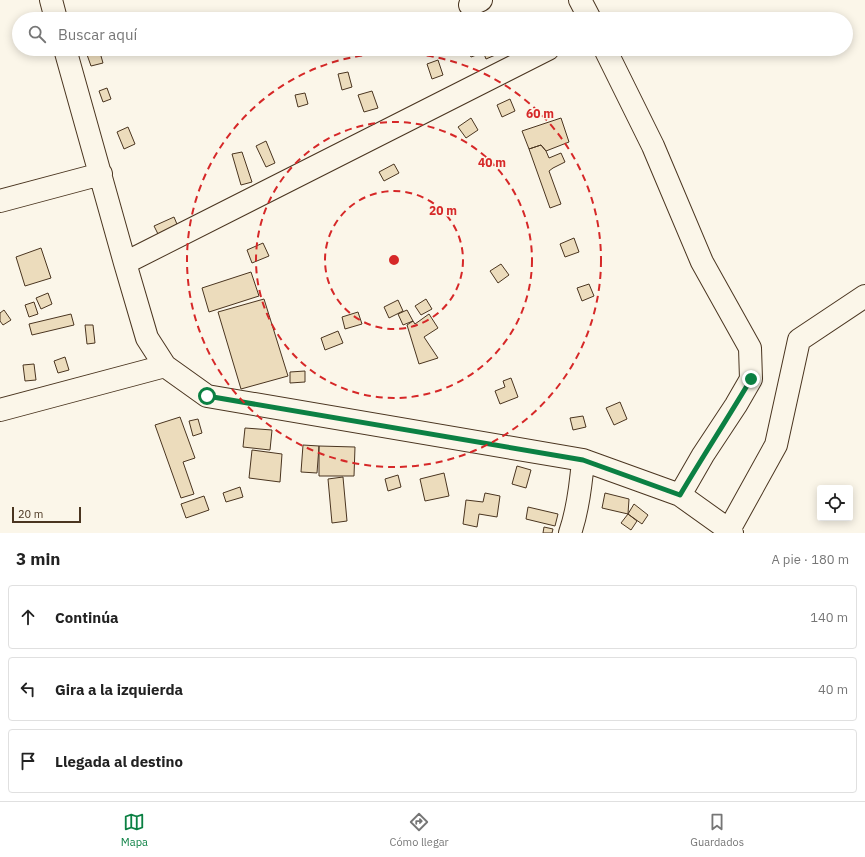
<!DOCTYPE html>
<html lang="es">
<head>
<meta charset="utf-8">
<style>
	:root { --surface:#fff; --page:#f6f6f6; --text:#222; --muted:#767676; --line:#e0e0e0; --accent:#0b8043 }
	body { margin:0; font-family:"IBM Plex Sans",sans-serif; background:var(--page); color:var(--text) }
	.controls { position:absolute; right:12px; bottom:12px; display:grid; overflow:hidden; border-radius:4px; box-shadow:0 2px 10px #0003 }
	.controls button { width:36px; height:36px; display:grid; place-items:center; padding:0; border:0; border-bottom:1px solid var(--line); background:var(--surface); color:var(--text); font:20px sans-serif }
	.scale { position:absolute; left:12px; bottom:10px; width:69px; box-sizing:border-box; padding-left:4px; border:2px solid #4a3520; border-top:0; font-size:11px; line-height:14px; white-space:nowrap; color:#4a3520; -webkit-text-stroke:3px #fbf6e9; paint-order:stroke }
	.stop { position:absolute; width:12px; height:12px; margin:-9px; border:3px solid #0b8043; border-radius:50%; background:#fff }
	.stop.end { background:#0b8043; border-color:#fff; box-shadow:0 1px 4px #0008 }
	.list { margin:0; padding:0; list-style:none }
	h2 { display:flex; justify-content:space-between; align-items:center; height:52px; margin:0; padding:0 16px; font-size:17px }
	h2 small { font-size:13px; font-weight:400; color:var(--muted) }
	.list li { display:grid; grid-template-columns:26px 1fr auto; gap:12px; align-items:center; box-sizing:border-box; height:64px; margin:0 8px 8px; padding:0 8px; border:1px solid var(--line); border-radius:4px }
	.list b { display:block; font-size:15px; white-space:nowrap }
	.list em { font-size:13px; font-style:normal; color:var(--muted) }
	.icon { flex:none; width:22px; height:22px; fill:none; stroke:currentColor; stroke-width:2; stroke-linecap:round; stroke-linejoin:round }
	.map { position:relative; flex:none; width:865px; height:533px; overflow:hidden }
	.search { position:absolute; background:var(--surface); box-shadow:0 2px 10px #0003; left:12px; right:12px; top:12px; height:44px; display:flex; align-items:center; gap:10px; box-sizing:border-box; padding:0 14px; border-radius:22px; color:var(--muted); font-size:15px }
	.sheet { height:268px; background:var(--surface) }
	nav { display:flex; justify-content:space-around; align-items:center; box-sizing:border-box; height:56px; border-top:1px solid var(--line); background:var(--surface); font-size:11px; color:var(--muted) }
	nav a { display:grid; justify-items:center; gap:2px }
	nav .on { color:var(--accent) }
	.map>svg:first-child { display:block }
	.building { fill:#ecdcbc; stroke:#4a3520 }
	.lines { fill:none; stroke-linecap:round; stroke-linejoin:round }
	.minor-casing { stroke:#4a3520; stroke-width:24 }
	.minor { stroke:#fbf6e9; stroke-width:22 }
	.route { stroke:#0b8043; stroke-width:5 }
	.ring { fill:none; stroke:#d62828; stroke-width:2; stroke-dasharray:7 5 }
	.centre { fill:#d62828; stroke:#fbf6e9; stroke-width:2 }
	.ring-label { font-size:12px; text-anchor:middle; font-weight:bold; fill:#d62828; stroke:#fbf6e9; stroke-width:3; stroke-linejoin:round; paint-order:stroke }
</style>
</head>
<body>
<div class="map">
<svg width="865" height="533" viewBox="0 0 865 533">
	<rect width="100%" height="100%" fill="#fbf6e9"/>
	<!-- building -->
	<path class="building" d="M485,17V19H474V18Z
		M85,49H99L103,63L91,66Z
		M467,49H477L479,54L471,57Z
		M482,49H498L500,53L486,59Z
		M438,60L443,75L432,79L427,64Z
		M348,72L352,87L342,90L338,74Z
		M107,88L111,99L103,102L99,91Z
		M372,91L378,108L364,112L358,95Z
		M305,93L308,104L298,107L295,95Z
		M510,99L515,111L502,117L497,105Z
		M471,118L478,130L466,138L458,127Z
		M561,118L569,142L546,151L541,145L529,149L522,131Z
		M128,127L135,144L124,149L117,132Z
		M266,141L275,163L266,167L256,146Z
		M541,145L546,151L549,158L561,153L565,162L553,168L549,171L561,204L550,208L529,149Z
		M242,152L252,182L241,185L232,154Z
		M394,164L399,173L384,181L379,172Z
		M174,217L179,229L160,238L154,226Z
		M574,238L579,252L565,257L560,244Z
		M263,243L269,256L252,263L247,250Z
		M41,248L51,278L25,286L16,257Z
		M501,264L509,275L498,283L490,271Z
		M251,272L259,296L209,312L202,288Z
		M589,284L594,296L582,301L577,288Z
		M48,293L52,304L41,309L36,298Z
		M264,299L288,376L241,389L218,312Z
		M426,299L432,309L421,315L415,306Z
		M398,300L403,311L389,318L384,307Z
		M34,302L38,314L29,317L25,305Z
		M4,310L11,320L3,325L0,321V313Z
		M407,310L413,321L403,325L398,314Z
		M358,312L362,324L345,329L342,317Z
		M71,314L74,325L32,335L29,324Z
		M429,314L438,328L424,337L438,358L419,364L407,325L413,321L415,324Z
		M85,325H93L95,343L87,344Z
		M338,331L343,343L325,350L321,338Z
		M65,357L69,370L58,373L54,361Z
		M34,364L36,380L25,381L23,365Z
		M305,371V382L290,383V372Z
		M511,378L518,397L500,404L495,391L505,387L503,381Z
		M620,402L627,419L614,425L606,408Z
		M583,416L586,427L573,430L570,418Z
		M180,417L195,458L183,462L194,494L181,498L155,425Z
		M198,419L202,433L193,436L189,421Z
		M245,428L272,430L270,450L243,447Z
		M303,445L319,446L317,473L301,472Z
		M319,446L355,447L354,476H319Z
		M252,450L282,454L280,482L249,478Z
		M517,466L531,470L526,488L512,484Z
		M444,473L449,496L425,501L420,479Z
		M398,475L401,487L388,491L385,479Z
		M343,477L347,521L332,523L328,479Z
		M240,487L243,497L226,502L223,493Z
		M485,493L500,496L497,517L479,514L477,527L463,524L466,500L483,502Z
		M605,493L629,499L628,514L602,508Z
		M204,496L209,510L186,518L181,504Z
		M634,504L648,515L642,524L628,514Z
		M528,507L558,514L555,526L526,519Z
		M628,514L637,521L631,530L621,523Z
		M544,527L553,529L552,533H543Z"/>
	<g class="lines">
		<defs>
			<path id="minor" d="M51,0L56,19
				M580,0L590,19
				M470,5L481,0
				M65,49L125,263L147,338L165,366L207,396L583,460L680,495L729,530L732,533
				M605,49L653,146L702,262L750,348L751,379L736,405L703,455L680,495
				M0,201L101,174
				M125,263L548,49
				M0,410L165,366
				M729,530L776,445L799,340L865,296
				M570,533C578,510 581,484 583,460"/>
		</defs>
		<!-- minor casing -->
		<use href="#minor" class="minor-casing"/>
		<!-- minor -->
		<use href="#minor" class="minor"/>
	</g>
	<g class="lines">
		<!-- route -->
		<path class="route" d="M207,396L583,460L680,495C703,456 728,418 751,379"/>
	</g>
	<!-- distance rings -->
	<g class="ring">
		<circle cx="394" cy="260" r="69"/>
		<circle cx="394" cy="260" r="138"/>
		<circle cx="394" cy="260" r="207"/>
	</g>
	<circle cx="394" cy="260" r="6" class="centre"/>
	<g class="ring-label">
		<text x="540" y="118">60 m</text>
		<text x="492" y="167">40 m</text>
		<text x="443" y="215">20 m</text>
	</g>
</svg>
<div class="controls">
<button><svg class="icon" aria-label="locate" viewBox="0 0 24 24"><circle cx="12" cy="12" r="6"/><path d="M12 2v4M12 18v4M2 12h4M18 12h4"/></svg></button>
</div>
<div class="scale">20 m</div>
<div class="stop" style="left:207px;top:396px"></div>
<div class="stop end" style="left:751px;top:379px"></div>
<div class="search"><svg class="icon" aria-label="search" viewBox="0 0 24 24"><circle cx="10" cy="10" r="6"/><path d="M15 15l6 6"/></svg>Buscar aquí</div>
</div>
<section class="sheet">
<h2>3 min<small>A pie · 180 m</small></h2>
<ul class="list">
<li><svg class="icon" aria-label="ahead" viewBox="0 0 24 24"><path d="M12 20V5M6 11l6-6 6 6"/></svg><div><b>Continúa</b></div><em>140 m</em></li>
<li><svg class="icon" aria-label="left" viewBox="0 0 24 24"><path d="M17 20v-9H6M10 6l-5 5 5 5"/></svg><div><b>Gira a la izquierda</b></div><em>40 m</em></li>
<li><svg class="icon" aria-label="arrive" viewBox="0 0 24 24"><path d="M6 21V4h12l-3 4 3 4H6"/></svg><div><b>Llegada al destino</b></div></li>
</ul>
</section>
<nav>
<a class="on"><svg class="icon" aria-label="map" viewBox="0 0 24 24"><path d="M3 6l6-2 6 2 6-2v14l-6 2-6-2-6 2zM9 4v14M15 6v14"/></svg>Mapa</a>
<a><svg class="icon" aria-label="directions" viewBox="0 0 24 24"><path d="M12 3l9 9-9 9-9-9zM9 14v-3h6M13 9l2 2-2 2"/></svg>Cómo llegar</a>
<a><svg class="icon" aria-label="saved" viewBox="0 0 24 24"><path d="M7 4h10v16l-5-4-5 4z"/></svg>Guardados</a>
</nav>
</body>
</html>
